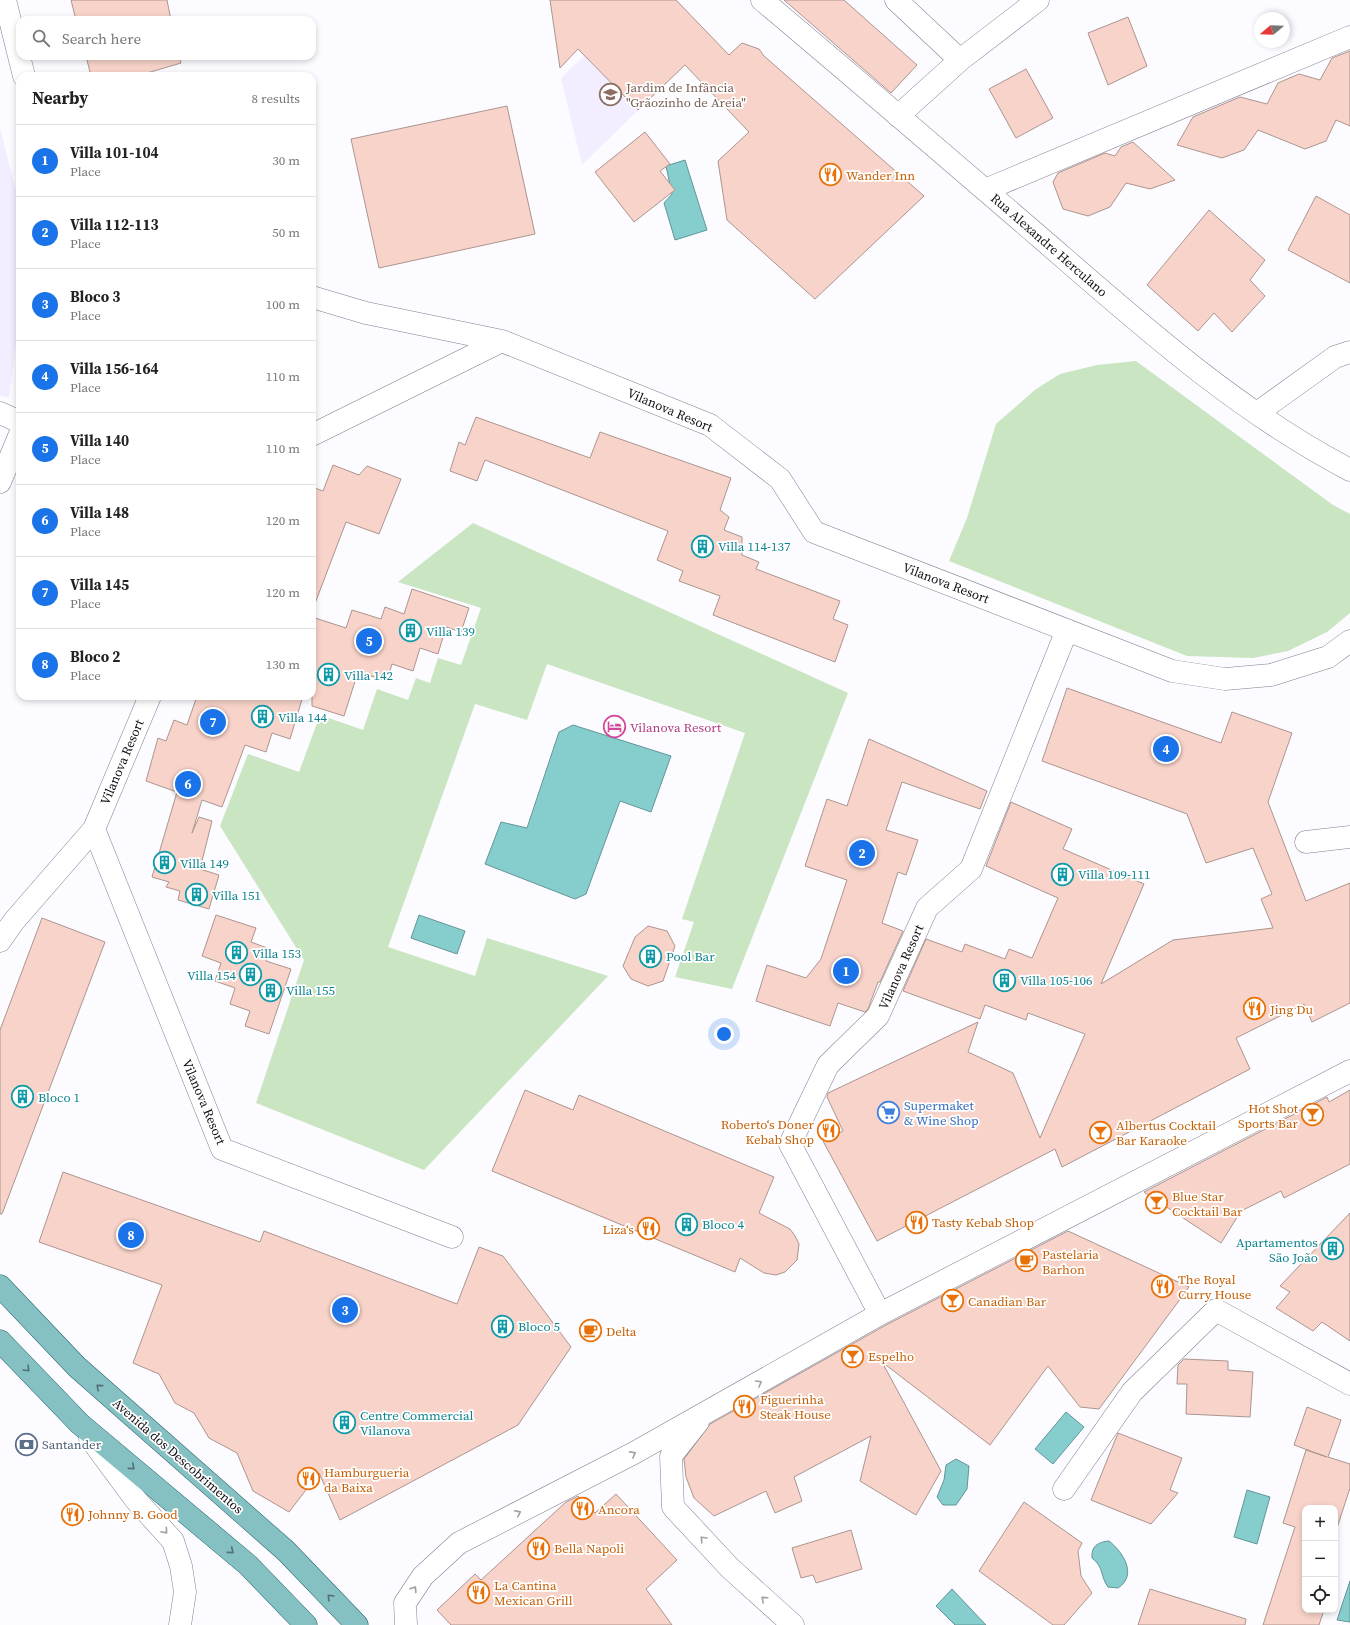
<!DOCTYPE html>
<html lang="en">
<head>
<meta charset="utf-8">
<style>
	:root { --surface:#fff; --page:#f2f2f2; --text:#222; --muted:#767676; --line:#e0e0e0; --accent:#1a73e8 }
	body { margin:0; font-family:"Source Serif 4",serif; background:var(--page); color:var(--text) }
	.controls { position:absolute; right:12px; bottom:12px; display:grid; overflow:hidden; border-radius:8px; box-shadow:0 2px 6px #0003 }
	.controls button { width:36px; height:36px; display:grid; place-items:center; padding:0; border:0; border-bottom:1px solid var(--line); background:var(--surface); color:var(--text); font:20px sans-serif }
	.compass { position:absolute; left:1254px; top:12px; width:36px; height:36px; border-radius:50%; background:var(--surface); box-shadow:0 2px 6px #0003; rotate:251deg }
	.you { position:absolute; left:724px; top:1034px; width:14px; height:14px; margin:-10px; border:3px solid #fff; border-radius:50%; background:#1a73e8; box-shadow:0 0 0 6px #1a73e833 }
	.badge { display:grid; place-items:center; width:26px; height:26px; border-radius:50%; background:var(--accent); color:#fff; font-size:13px; font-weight:700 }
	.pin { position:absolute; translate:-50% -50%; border:2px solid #fff; box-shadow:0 1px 4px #0006 }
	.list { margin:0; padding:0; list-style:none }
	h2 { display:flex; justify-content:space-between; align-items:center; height:52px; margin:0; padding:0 16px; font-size:17px }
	h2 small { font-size:13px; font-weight:400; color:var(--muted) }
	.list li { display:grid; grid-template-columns:26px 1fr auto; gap:12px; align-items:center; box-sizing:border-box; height:72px; padding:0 16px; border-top:1px solid var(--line) }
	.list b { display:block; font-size:15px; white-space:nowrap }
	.list p { margin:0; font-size:13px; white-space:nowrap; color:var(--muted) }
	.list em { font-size:13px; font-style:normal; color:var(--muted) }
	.icon { flex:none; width:22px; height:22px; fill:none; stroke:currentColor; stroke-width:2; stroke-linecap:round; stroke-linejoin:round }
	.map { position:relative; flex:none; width:1350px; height:1625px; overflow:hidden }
	.search { position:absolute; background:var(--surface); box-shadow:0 2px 6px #0003; left:16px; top:16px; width:300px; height:44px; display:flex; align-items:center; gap:10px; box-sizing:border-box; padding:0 14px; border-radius:12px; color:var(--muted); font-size:15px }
	.panel { position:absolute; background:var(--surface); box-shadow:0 2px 6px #0003; left:16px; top:72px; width:300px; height:628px; border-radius:12px }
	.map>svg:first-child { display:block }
	.built { fill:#f2eeff }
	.green { fill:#c9e5c1 }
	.water { fill:#86cece; stroke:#639597 }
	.building { fill:#f8d3c9; stroke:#ac958f }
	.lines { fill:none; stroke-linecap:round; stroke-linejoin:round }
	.minor-casing { stroke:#827e91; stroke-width:23 }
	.major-casing { stroke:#28686c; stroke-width:23 }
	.minor { stroke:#fff; stroke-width:22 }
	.major { stroke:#85c1c2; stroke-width:22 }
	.oneway { stroke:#517175 }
	.oneway2 { stroke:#a09fa2 }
	.labels { text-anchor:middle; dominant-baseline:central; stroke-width:3.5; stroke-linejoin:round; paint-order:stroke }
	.education-label { font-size:13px; fill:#785e54; stroke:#fff; text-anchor:start }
	.food-label { font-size:13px; fill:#c56008; stroke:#fff; text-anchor:start }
	.street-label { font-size:13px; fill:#121017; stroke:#fff }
	.culture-label { font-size:13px; fill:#0d838f; stroke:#fff; text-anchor:start }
	.hotel-label { font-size:13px; fill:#b23c85; stroke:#fff; text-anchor:start }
	.shop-label { font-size:13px; fill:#366cbe; stroke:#fff; text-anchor:start }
	.service-label { font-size:13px; fill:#4e5e75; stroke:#fff; text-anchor:start }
</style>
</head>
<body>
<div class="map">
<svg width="1350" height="1625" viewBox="0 0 1350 1625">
	<rect width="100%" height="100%" fill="#fcfbff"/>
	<!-- built -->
	<path class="built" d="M642,0L712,38L582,165L561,78Z
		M0,128L20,206V314L9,398L0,395Z"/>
	<!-- green -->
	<path class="green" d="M1136,361L1333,505L1350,514V613L1327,632L1288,651L1253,658L1187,656L949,561L967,518L996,424L1036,389L1060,374L1097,365Z
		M473,523L848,693L732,989L675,977L694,922L682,919L745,733L547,664L527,720L475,704L388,947L475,976L487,938L608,976L424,1170L256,1103L304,960L220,826L248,754L299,772L320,715L363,730L377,689L408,700L416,678L430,683L438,658L461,665L481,608L398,582Z"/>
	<!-- water -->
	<path class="water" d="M685,160L707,230L675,240L664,203L672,194L666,166Z
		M573,725L671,756L651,812L620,801L586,894L575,899L485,864L501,822L527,828L559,732Z
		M419,915L465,931L457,954L411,938Z
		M1066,1412L1084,1427L1053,1464L1035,1449Z
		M956,1459L969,1466L967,1489L956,1505H943L937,1497L944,1480L946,1465Z
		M1247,1490L1270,1497L1257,1544L1234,1537Z
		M1109,1541C1123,1552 1138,1575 1118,1588L1108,1587C1100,1576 1104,1567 1092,1558C1091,1546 1098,1542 1109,1541Z
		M1350,1581V1622L1337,1620Z
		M952,1589L986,1625H955L936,1606Z"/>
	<!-- building -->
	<path class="building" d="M71,0H167L171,20H76Z
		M550,0H676L729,55L742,43L759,49L764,56L924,196L815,299L727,220L718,161L749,132L685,65L638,110L578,49L560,68Z
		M784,0H844L917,65L891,93Z
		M1128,17L1147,66L1108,85L1088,33Z
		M1350,51V126L1336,120L1326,141L1305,149L1258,130L1244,150L1222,158L1177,145L1193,117L1240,97L1267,104L1278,83L1299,74L1320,80L1332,58Z
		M86,56H179L181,63L137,76H91Z
		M1026,69L1053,118L1016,138L989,89Z
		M507,106L535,234L379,268L351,139Z
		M645,132L670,164L660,171L675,190L634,222L595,172Z
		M1133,142L1175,180L1150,189L1126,183L1110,207L1088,216L1063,209L1053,182L1058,173L1105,153L1115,156L1121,147Z
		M1316,196L1350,215V283L1288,250Z
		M1209,210L1265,260L1250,280L1265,296L1232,332L1214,313L1198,331L1147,285Z
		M476,417L590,458L600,432L731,478L720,510L729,517L724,530L742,537V555L759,562L756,569L840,601L833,619L848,625L835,662L713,615L720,596L679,581L683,571L657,560L668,531L485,460L477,481L450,471L459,442L465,445Z
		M333,465L359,475L367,466L401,479L379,534L346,522L314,606L312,605V487L323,491Z
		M412,589L469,608L461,632L446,627L438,654L420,648L413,671L392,664L387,681L358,672L344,716L312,706V617L346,628L352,610L381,619L385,607L404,614Z
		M1067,688L1221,743L1232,712L1292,733L1268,802L1306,901L1350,883V1003L1312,1022L1304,1004L1236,1038L1250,1069L1062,1167L1055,1149L877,1241L823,1141L843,1131L827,1097L828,1093L978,1022L968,1052L1013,1073L1040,1138L1085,1034L1028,1013L1026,1020L985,1005L980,1019L903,991L926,939L962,952L965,944L1005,959L1009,949L1032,958L1058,898L986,866L1011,802L1072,829L1063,849L1144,884L1101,984L1173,940L1273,928L1261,899L1272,894L1253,848L1206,863L1187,814L1042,761Z
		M197,696H303L290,739L272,733L266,752L245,745L222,807L202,800L192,833L199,817L212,821L200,869L219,875L209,909L178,900L180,891L166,887L169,882L152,877L177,792L146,781L158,738L166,741L174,720L187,725Z
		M869,739L987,791L980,809L902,782L886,830L918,840L906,875L898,872L882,923L903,931L880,982H878L868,1009L865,1012L838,1003L830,1026L756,1001L767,965L806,978L821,959L847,880L805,866L827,799L847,806Z
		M216,915L256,928L251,942L270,949L266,961L291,969L269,1034L245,1026L250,1011L230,1004L235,988L215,981L221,963L202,956Z
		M42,918L105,942L2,1214H0V1030Z
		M648,926L667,931L675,946L663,981L648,986L631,979L623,966L635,937Z
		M525,1090L573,1110L579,1095L774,1177L759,1213L790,1229L795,1236L799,1244L797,1260L785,1272L776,1275L764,1273L740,1258L735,1272L492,1171Z
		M1350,1090V1164L1284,1198L1281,1191L1241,1211L1221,1243L1144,1192L1327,1097L1329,1102Z
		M63,1172L260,1242L264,1231L457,1304L479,1247L503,1256L571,1347L518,1425L340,1520L319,1473L289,1512L253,1491L237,1453L209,1438L194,1413L175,1403L159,1374L133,1363L162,1285L39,1242Z
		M1350,1213V1341L1322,1322L1313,1331L1276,1308L1290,1292L1280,1286Z
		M1068,1231L1189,1287L1099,1409L1080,1407L1048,1366L990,1445L882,1362L941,1471L916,1515L860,1481L871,1436L794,1477L802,1501L775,1513L766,1491L714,1516L694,1498L686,1477L684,1459L710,1424L886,1325Z
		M1184,1359L1228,1361V1370L1253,1372L1250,1417L1186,1414L1187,1384H1177L1178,1365Z
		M1307,1407L1341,1420L1328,1457L1350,1464V1488L1335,1534V1508H1305V1610H1324L1319,1625H1263L1295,1527L1283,1523L1306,1450L1327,1457L1294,1445Z
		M1118,1433L1182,1458L1170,1490L1178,1493L1151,1524L1091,1500Z
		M616,1494L677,1560L646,1589L672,1625H451L437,1610L475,1574L481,1580L566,1502L578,1496L595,1513Z
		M1024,1502L1082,1543L1078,1551L1081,1576L1092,1593L1064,1625H1053L979,1571Z
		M851,1530L862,1569L816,1583L813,1575L801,1578L792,1548Z
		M1150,1589L1246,1619L1245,1625H1138Z"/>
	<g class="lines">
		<defs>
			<path id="minor" d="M5,0L24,76
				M762,0C856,79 949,159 1042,239C1139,323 1235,410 1350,470
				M896,0L960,60
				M898,116L960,60L1038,0
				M985,190L1350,37
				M312,297L366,313L502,341
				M0,413L20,422
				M1257,413L1335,357L1350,352
				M312,435L502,341L710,425L780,479L814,532L1172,671L1225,679L1271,675L1328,657L1350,641
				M0,482L20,434
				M150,696L94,829L222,1149L452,1237
				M1306,842L1350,837
				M0,941L14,921L94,829
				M880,1314L790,1144L828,1065L878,1016L927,908L971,869L1067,630
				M698,1422L671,1456L673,1507L730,1568L793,1625
				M90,1438L135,1499L173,1541L181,1566L185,1592L180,1625
				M1064,1489L1132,1392L1216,1310L1350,1384
				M406,1625L405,1603L423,1576L459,1543L634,1453L880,1314L1350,1071"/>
			<path id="major" d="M0,1286L77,1367L286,1551L357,1625
				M0,1341L80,1424L248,1565L306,1625"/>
		</defs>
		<!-- minor casing -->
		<use href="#minor" class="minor-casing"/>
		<!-- major casing -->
		<use href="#major" class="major-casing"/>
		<!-- minor -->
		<use href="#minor" class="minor"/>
		<!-- major -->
		<use href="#major" class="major"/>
	</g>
	<!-- one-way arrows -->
	<defs><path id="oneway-chevron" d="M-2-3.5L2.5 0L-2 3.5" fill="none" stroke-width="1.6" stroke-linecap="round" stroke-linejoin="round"/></defs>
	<g class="oneway">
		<use href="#oneway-chevron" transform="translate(27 1369) rotate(46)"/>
		<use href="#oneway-chevron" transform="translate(99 1387) rotate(-139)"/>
		<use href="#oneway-chevron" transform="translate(132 1467) rotate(40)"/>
		<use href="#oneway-chevron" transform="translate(231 1551) rotate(40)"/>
		<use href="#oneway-chevron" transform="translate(330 1597) rotate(-134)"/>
	</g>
	<g class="oneway2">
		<use href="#oneway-chevron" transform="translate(759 1383) rotate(-30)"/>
		<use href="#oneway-chevron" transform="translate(633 1454) rotate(-28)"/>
		<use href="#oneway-chevron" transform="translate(518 1513) rotate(-27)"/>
		<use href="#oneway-chevron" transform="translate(165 1531) rotate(49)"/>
		<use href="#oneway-chevron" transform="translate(703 1539) rotate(-133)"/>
		<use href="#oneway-chevron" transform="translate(414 1589) rotate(-58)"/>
		<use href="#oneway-chevron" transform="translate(764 1599) rotate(-138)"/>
	</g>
	<!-- icons -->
	<defs>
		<symbol id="school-ring" viewBox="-11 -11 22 22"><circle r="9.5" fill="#fff" stroke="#8d6e63" stroke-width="1.5"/><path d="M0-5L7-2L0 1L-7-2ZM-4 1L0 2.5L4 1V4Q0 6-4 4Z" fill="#8d6e63"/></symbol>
		<symbol id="restaurant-ring" viewBox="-11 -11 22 22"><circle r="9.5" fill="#fff" stroke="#e8710a" stroke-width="1.5"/><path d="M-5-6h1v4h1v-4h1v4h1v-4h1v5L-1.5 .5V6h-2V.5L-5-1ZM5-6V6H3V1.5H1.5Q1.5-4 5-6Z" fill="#e8710a"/></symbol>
		<symbol id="building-ring" viewBox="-11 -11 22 22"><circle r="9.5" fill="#fff" stroke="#0f9aa8" stroke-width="1.5"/><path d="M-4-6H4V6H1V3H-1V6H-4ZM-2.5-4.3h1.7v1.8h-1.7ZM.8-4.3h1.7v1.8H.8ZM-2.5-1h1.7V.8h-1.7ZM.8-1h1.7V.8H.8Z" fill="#0f9aa8"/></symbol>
		<symbol id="hotel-ring" viewBox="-11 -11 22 22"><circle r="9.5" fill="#fff" stroke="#d1479c" stroke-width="1.5"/><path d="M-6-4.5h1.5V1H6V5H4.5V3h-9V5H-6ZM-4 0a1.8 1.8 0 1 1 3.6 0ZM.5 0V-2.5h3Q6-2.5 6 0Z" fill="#d1479c"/></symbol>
		<symbol id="supermarket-ring" viewBox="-11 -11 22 22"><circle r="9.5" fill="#fff" stroke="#3f7fe0" stroke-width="1.5"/><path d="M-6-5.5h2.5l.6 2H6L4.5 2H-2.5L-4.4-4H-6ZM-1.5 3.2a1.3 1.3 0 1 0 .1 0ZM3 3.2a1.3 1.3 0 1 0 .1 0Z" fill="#3f7fe0"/></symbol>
		<symbol id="bar-ring" viewBox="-11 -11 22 22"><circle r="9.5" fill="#fff" stroke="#e8710a" stroke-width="1.5"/><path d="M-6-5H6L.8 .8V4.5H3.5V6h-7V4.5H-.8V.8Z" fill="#e8710a"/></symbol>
		<symbol id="cafe-ring" viewBox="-11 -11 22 22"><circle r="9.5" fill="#fff" stroke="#e8710a" stroke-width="1.5"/><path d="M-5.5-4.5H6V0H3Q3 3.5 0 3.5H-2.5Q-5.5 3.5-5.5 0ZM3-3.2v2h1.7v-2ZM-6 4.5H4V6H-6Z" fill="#e8710a"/></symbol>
		<symbol id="bank-ring" viewBox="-11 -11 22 22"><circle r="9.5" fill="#fff" stroke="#5c6f8a" stroke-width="1.5"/><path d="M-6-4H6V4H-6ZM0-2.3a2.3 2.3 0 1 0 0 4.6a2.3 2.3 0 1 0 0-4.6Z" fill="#5c6f8a"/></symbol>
	</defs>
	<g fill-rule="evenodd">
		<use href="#school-ring" x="598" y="82" width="25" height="25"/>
		<use href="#restaurant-ring" x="818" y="162" width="25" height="25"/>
		<use href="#building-ring" x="690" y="534" width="25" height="25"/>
		<use href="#building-ring" x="398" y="618" width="25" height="25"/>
		<use href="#building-ring" x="316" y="662" width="25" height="25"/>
		<use href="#building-ring" x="250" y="704" width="25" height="25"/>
		<use href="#hotel-ring" x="602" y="714" width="25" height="25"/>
		<use href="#building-ring" x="152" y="850" width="25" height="25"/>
		<use href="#building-ring" x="1050" y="862" width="25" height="25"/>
		<use href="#building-ring" x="184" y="882" width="25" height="25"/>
		<use href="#building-ring" x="224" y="940" width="25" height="25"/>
		<use href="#building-ring" x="638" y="944" width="25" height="25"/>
		<use href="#building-ring" x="238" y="962" width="25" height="25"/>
		<use href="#building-ring" x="992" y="968" width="25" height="25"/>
		<use href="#building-ring" x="258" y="978" width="25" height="25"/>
		<use href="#restaurant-ring" x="1242" y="996" width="25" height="25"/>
		<use href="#building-ring" x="10" y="1084" width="25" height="25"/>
		<use href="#supermarket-ring" x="876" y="1100" width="25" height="25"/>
		<use href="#bar-ring" x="1300" y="1102" width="25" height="25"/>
		<use href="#restaurant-ring" x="816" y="1118" width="25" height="25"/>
		<use href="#bar-ring" x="1088" y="1120" width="25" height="25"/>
		<use href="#bar-ring" x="1144" y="1190" width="25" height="25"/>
		<use href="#restaurant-ring" x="904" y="1210" width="25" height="25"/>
		<use href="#building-ring" x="674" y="1212" width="25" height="25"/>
		<use href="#restaurant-ring" x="636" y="1216" width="25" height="25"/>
		<use href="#building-ring" x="1320" y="1236" width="25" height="25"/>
		<use href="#cafe-ring" x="1014" y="1248" width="25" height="25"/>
		<use href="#restaurant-ring" x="1150" y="1274" width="25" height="25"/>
		<use href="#bar-ring" x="940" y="1288" width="25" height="25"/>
		<use href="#building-ring" x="490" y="1314" width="25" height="25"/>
		<use href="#cafe-ring" x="578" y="1318" width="25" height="25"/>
		<use href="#bar-ring" x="840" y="1344" width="25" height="25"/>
		<use href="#restaurant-ring" x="732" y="1394" width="25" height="25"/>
		<use href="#building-ring" x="332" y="1410" width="25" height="25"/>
		<use href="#bank-ring" x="14" y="1432" width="25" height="25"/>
		<use href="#restaurant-ring" x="296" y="1466" width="25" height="25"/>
		<use href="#restaurant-ring" x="570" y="1496" width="25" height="25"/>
		<use href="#restaurant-ring" x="60" y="1502" width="25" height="25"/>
		<use href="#restaurant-ring" x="526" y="1536" width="25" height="25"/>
		<use href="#restaurant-ring" x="466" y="1580" width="25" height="25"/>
	</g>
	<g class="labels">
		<!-- education labels -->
		<g class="education-label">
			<text x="626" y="87">Jardim de Infância<tspan x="626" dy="15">"Grãozinho de Areia"</tspan></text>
		</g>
		<!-- food labels -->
		<g class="food-label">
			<text x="846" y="175">Wander Inn</text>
			<text x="1270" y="1009">Jing Du</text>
			<text x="1298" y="1108" text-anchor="end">Hot Shot<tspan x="1298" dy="15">Sports Bar</tspan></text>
			<text x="814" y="1124" text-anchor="end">Roberto‘s Doner<tspan x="814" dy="15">Kebab Shop</tspan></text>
			<text x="1116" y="1125">Albertus Cocktail<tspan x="1116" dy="15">Bar Karaoke</tspan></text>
			<text x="1172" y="1196">Blue Star<tspan x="1172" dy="15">Cocktail Bar</tspan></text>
			<text x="932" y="1222">Tasty Kebab Shop</text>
			<text x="634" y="1229" text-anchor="end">Liza‘s</text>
			<text x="1042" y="1254">Pastelaria<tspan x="1042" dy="15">Barhon</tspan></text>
			<text x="1178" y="1279">The Royal<tspan x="1178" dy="15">Curry House</tspan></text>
			<text x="968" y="1301">Canadian Bar</text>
			<text x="606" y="1331">Delta</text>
			<text x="868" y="1356">Espelho</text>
			<text x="760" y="1399">Figuerinha<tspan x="760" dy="15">Steak House</tspan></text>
			<text x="324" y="1472">Hamburgueria<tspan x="324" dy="15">da Baixa</tspan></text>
			<text x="598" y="1509">Ancora</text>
			<text x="88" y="1514">Johnny B. Good</text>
			<text x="554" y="1548">Bella Napoli</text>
			<text x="494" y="1585">La Cantina<tspan x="494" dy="15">Mexican Grill</tspan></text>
		</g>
		<!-- street labels -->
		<g class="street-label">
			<text transform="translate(1049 245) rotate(41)">Rua Alexandre Herculano</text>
			<text transform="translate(670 410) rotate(23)">Vilanova Resort</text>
			<text transform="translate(946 583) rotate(21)">Vilanova Resort</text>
			<text transform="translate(122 762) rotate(-67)">Vilanova Resort</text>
			<text transform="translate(901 967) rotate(-66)">Vilanova Resort</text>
			<text transform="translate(204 1102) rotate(67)">Vilanova Resort</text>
			<text transform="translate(178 1456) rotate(41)">Avenida dos Descobrimentos</text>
		</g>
		<!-- culture labels -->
		<g class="culture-label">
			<text x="718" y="546">Villa 114-137</text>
			<text x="426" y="631">Villa 139</text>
			<text x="344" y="675">Villa 142</text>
			<text x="278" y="717">Villa 144</text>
			<text x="180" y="863">Villa 149</text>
			<text x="1078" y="874">Villa 109-111</text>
			<text x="212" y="895">Villa 151</text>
			<text x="252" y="953">Villa 153</text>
			<text x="666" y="956">Pool Bar</text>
			<text x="236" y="975" text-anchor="end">Villa 154</text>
			<text x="1020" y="980">Villa 105-106</text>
			<text x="286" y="990">Villa 155</text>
			<text x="38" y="1097">Bloco 1</text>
			<text x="702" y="1224">Bloco 4</text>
			<text x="1318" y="1242" text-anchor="end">Apartamentos<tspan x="1318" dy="15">São João</tspan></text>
			<text x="518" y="1326">Bloco 5</text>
			<text x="360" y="1415">Centre Commercial<tspan x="360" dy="15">Vilanova</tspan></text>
		</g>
		<!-- hotel labels -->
		<g class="hotel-label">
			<text x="630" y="727">Vilanova Resort</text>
		</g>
		<!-- shop labels -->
		<g class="shop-label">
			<text x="904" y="1105">Supermaket<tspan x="904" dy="15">&amp; Wine Shop</tspan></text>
		</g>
		<!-- service labels -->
		<g class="service-label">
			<text x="42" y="1444">Santander</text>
		</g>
	</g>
</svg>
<div class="controls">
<button>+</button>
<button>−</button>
<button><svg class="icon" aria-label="locate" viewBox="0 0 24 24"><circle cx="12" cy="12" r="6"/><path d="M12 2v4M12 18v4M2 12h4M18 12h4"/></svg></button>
</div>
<svg class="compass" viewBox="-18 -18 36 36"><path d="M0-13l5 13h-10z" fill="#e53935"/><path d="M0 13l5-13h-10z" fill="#767676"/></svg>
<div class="you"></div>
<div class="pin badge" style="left:846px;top:971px">1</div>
<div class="pin badge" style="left:862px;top:853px">2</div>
<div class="pin badge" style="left:345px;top:1310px">3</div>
<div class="pin badge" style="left:1166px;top:749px">4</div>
<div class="pin badge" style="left:369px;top:641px">5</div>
<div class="pin badge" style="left:188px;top:784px">6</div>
<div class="pin badge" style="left:213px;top:722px">7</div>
<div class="pin badge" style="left:131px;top:1235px">8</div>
<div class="search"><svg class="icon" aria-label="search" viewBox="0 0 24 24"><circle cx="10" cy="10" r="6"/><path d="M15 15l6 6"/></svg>Search here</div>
<section class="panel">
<h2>Nearby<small>8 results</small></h2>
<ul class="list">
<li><span class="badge">1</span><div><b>Villa 101-104</b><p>Place</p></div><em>30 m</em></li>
<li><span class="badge">2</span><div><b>Villa 112-113</b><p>Place</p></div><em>50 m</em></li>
<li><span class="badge">3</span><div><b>Bloco 3</b><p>Place</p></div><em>100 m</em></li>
<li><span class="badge">4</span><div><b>Villa 156-164</b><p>Place</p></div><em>110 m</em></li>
<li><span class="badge">5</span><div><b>Villa 140</b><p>Place</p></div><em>110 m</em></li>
<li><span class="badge">6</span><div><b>Villa 148</b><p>Place</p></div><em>120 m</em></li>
<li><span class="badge">7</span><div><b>Villa 145</b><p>Place</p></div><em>120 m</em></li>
<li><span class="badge">8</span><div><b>Bloco 2</b><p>Place</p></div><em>130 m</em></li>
</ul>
</section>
</div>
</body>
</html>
